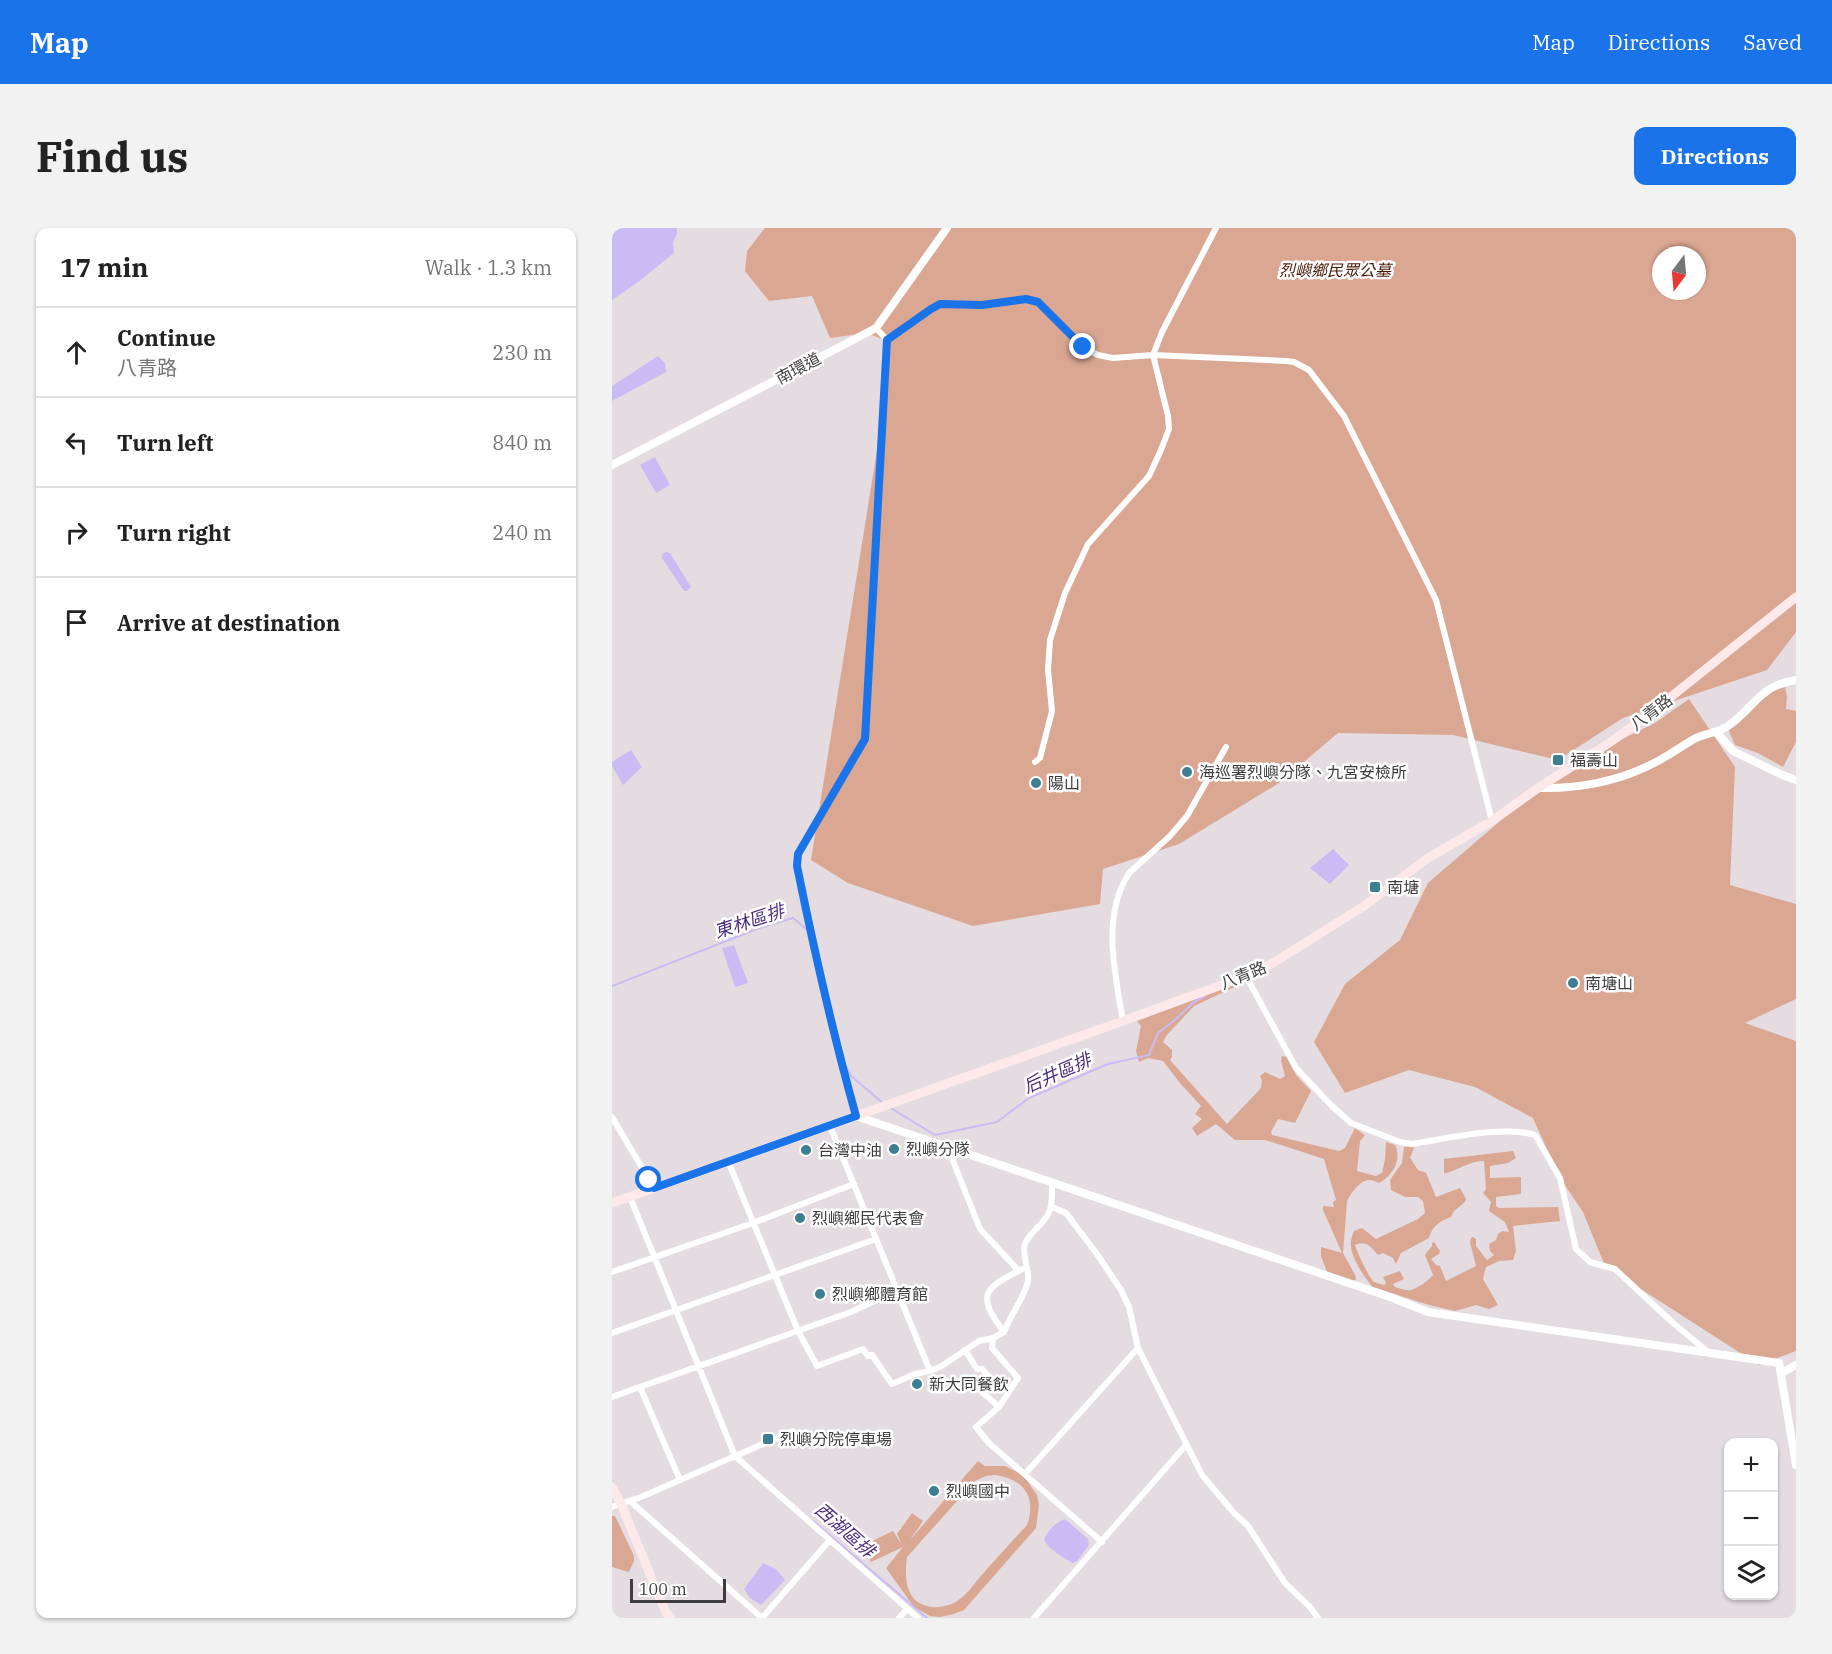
<!DOCTYPE html>
<html lang="en">
<head>
<meta charset="utf-8">
<style>
	:root { --surface:#fff; --page:#f2f2f2; --text:#222; --muted:#767676; --line:#e0e0e0; --accent:#1a73e8 }
	body { margin:0; font-family:"IBM Plex Serif","Noto Sans TC",serif; background:var(--page); color:var(--text) }
	.controls { position:absolute; right:18px; bottom:18px; display:grid; overflow:hidden; border-radius:12px; box-shadow:0 2px 4px #0004 }
	.controls button { width:54px; height:54px; display:grid; place-items:center; padding:0; border:0; border-bottom:2px solid var(--line); background:var(--surface); color:var(--text); font:30px sans-serif }
	.compass { position:absolute; left:1040px; top:18px; width:54px; height:54px; border-radius:50%; background:var(--surface); box-shadow:0 2px 4px #0004; rotate:196deg }
	.scale { position:absolute; left:18px; bottom:15px; width:96px; box-sizing:border-box; padding-left:6px; border:3px solid #3f3c3d; border-top:0; font-size:16px; line-height:21px; white-space:nowrap; color:#3f3c3d; -webkit-text-stroke:4px #fff; paint-order:stroke }
	.stop { position:absolute; width:18px; height:18px; margin:-14px; border:4px solid #1a73e8; border-radius:50%; background:#fff }
	.stop.end { background:#1a73e8; border-color:#fff; box-shadow:0 2px 6px #0008 }
	.list { margin:0; padding:0; list-style:none }
	h2 { display:flex; justify-content:space-between; align-items:center; height:78px; margin:0; padding:0 24px; font-size:26px }
	h2 small { font-size:20px; font-weight:400; color:var(--muted) }
	.list li { display:grid; grid-template-columns:39px 1fr auto; gap:18px; align-items:center; box-sizing:border-box; height:90px; padding:0 24px; border-top:2px solid var(--line) }
	.list b { display:block; font-size:22px; white-space:nowrap }
	.list p { margin:0; font-size:20px; white-space:nowrap; color:var(--muted) }
	.list em { font-size:20px; font-style:normal; color:var(--muted) }
	.icon { flex:none; width:33px; height:33px; fill:none; stroke:currentColor; stroke-width:2; stroke-linecap:round; stroke-linejoin:round }
	.map { position:relative; flex:none; width:1184px; height:1390px; overflow:hidden; border-radius:12px }
	header { display:flex; align-items:center; gap:36px; box-sizing:border-box; height:84px; padding:0 30px; background:var(--accent); color:#fff }
	header strong { font-size:28px }
	nav { display:flex; gap:33px; margin-inline-start:auto; font-size:21px }
	.intro { display:flex; align-items:center; justify-content:space-between; box-sizing:border-box; height:144px; padding:0 36px }
	h1 { margin:0; font-size:42px }
	.button { padding:15px 27px; border-radius:12px; background:var(--accent); color:#fff; font-size:21px; font-weight:700 }
	main { display:flex; gap:36px; padding:0 36px }
	aside { flex:1; background:var(--surface); border-radius:12px; box-shadow:0 2px 4px #0004 }
	.map>svg:first-child { display:block }
	.green { fill:#daa793; fill-rule:evenodd }
	.water { fill:#cabbf4 }
	.lines { fill:none; stroke-linecap:round; stroke-linejoin:round }
	.stream { stroke:#cabbf4; stroke-width:2 }
	.minor { stroke:#fff; stroke-width:6 }
	.tertiary { stroke:#fff; stroke-width:8 }
	.secondary { stroke:#fee9ea; stroke-width:9 }
	.route { stroke:#1a73e8; stroke-width:8 }
	.poi-dot { fill:#3d7f91; stroke:#fff; stroke-width:2 }
	.labels { text-anchor:middle; dominant-baseline:central; stroke-width:5; stroke-linejoin:round; paint-order:stroke }
	.park-label { font-size:16px; font-style:italic; fill:#4a1b07; stroke:#fff }
	.street-label { font-size:16px; fill:#3f3c3d; stroke:#fff }
	.poi-label { font-size:16px; fill:#3f3c3d; stroke:#fff; text-anchor:start }
	.water-label { font-size:18px; font-style:italic; fill:#4b2e7f; stroke:#fff }
</style>
</head>
<body>
<header>
<strong>Map</strong>
<nav><a>Map</a><a>Directions</a><a>Saved</a></nav>
</header>
<div class="intro"><h1>Find us</h1><a class="button">Directions</a></div>
<main>
<aside>
<h2>17 min<small>Walk · 1.3 km</small></h2>
<ul class="list">
<li><svg class="icon" aria-label="ahead" viewBox="0 0 24 24"><path d="M12 20V5M6 11l6-6 6 6"/></svg><div><b>Continue</b><p>八青路</p></div><em>230 m</em></li>
<li><svg class="icon" aria-label="left" viewBox="0 0 24 24"><path d="M17 20v-9H6M10 6l-5 5 5 5"/></svg><div><b>Turn left</b></div><em>840 m</em></li>
<li><svg class="icon" aria-label="right" viewBox="0 0 24 24"><path d="M7 20v-9h11M14 6l5 5-5 5"/></svg><div><b>Turn right</b></div><em>240 m</em></li>
<li><svg class="icon" aria-label="arrive" viewBox="0 0 24 24"><path d="M6 21V4h12l-3 4 3 4H6"/></svg><div><b>Arrive at destination</b></div></li>
</ul>
</aside>
<div class="map">
<svg width="1184" height="1390" viewBox="0 0 1184 1390">
	<rect width="100%" height="100%" fill="#e4dce0"/>
	<!-- green -->
	<path class="green" d="M153,0H1184V404L1155,442L1011,490L946,532L841,507L726,505L667,555L567,616L491,641L488,676L361,698L236,655L199,632L270,191L275,113L255,105L218,110L200,68L157,73L133,43L135,23ZM1049,27H1085V63H1049Z
		M1173,459L1175,468L1174,481L1184,483V514L1171,539L1146,525L1123,517L1116,501C1133,485 1149,464 1173,459Z
		M1077,471L1123,539L1118,657L1184,676V771L1133,795L1184,813V1123L1147,1137L993,1038L971,984L948,950L921,890L863,859L797,842L733,865L702,814L733,756L788,712L816,655L895,587L982,525L1043,495Z
		M629,754L631,755L582,778L555,807L551,814L560,822V829L558,832L615,896L649,860L650,853L648,848L653,844L668,851L673,848L669,833L670,828L675,829L684,847L699,863L683,895L666,891L659,904L660,907L727,923L733,920L743,900L753,907L748,913L745,943L764,948L770,945L773,931L774,914L783,917C790,932 781,947 767,955C764,954 761,952 757,952C749,951 737,967 735,974L731,1025L743,1047L744,1051L742,1053L715,1044L709,1028V1019L730,1025L711,982V978L722,979L721,974L724,972L712,931L653,912H623L604,896L585,908L580,900L590,891L583,886L589,878L568,855L551,833L536,830L527,834L524,823L529,798L525,793Z
		M796,918L802,920L798,930L806,942L814,945L824,969L848,960L854,971L853,974L842,983L839,989C828,993 820,998 817,1010L789,1025L784,1036L781,1030L771,1025L766,1027C759,1019 754,1012 743,1017C745,1024 757,1050 762,1054C764,1055 769,1056 772,1057L774,1055L771,1049L788,1043L792,1051L781,1056L783,1059C787,1060 794,1063 799,1062C806,1060 817,1052 821,1047L813,1027L820,1018V1015L822,1014L828,1023L827,1026L819,1031L824,1037L828,1038L834,1053L864,1038L858,1014L859,1010L861,1009L864,1011V1018L875,1032L882,1027L878,1023L877,1016L884,1012L886,1006L890,1003L897,1004L893,994L877,983L879,974L871,965L874,961L872,933C859,933 847,941 835,945H832V931L901,923L904,930L896,935L878,938V950L909,949V966L884,969V978L887,980L946,979L948,993L901,998L904,1023L901,1032L887,1033L874,1039L871,1051L886,1077L877,1081L864,1077L843,1083L817,1077L761,1059C753,1051 739,1029 739,1018C738,1013 740,1008 742,1003L750,1000L764,1011L806,991L813,985L811,973L806,969H793L779,962L778,952L790,935L792,919Z
		M366,1233L373,1238H393L411,1247L425,1267L427,1277L424,1300L352,1382L342,1386L328,1389L318,1388L302,1379L274,1340L291,1319L259,1334L250,1318L281,1303L290,1317L285,1306L300,1285L311,1293L298,1312ZM383,1247C412,1251 425,1269 415,1297C399,1314 383,1332 368,1349C361,1357 354,1368 345,1373C335,1380 319,1381 309,1376C292,1367 293,1345 295,1329L363,1253L374,1248Z
		M0,1288H3L22,1328V1333L17,1344L0,1339Z"/>
	<!-- water -->
	<path class="water" d="M0,0H65V6L61,14L62,25L26,54L0,72Z
		M46,128L53,135L54,144L0,173V158Z
		M43,229L58,257L44,265L28,237Z
		M54,324L58,325L79,359L75,363H72L50,330V326Z
		M19,522L30,539L11,557L0,538V534Z
		M721,621L737,637L718,656L698,640Z
		M122,717L136,755L123,759L110,720Z
		M453,1291L476,1311L477,1317L466,1332L461,1335C451,1330 438,1322 432,1312C436,1302 443,1295 453,1291Z
		M151,1335L164,1341L173,1352L149,1377L138,1370L132,1361Z"/>
	<g class="lines">
		<!-- stream -->
		<path class="stream" d="M0,758L150,699L181,690L198,704
			M233,836L239,848L272,876
			M277,879L323,907L385,894L417,870L496,836L537,827L546,805L563,792L582,774L593,768
			M201,1293L315,1390"/>
		<!-- minor -->
		<path class="minor" d="M275,112L319,81L328,77H370L414,71L425,74L471,119L486,127L501,130L541,127L674,133L682,134L697,142L732,188L824,372L880,593
			M423,534L428,530L440,483L436,442L438,412L453,365L476,316L537,248L549,222L557,201L556,188L541,127L550,104L604,0
			M634,748L684,840L719,877L739,895L788,914L799,916C834,911 890,897 923,907L948,950L964,1021L978,1034L1003,1041L1061,1095L1096,1124
			M511,793C503,745 489,689 517,645L558,608L575,588L614,519
			M244,888C221,806 202,722 185,638L186,626L253,511L275,112L264,100
			M0,889L42,960
			M218,898L318,1143
			M336,920L368,1001L407,1043
			M116,933L186,1103L205,1138L251,1121L256,1128L260,1127L280,1156L303,1146L318,1143L328,1139L367,1113L381,1110L392,1104C398,1087 413,1069 416,1053C418,1041 409,1028 413,1016C415,1010 420,1006 424,1001C441,985 440,977 440,955
			M18,969L123,1228L306,1390
			M440,979L454,985L485,1026L509,1062L517,1079L526,1120L590,1247L622,1285L636,1298L673,1355L698,1379L706,1390
			M0,1044L141,995L242,956
			M392,1104C364,1067 371,1061 410,1041
			M0,1105L264,1011
			M381,1110L380,1120L406,1150L387,1179L364,1199L377,1215L490,1314
			M353,1122L365,1141H370L380,1152L369,1163L387,1179
			M28,1159L68,1252
			M0,1169L239,1084L285,1062
			M413,1246L526,1120
			M18,1273L150,1390
			M0,1279L29,1269L181,1203
			M150,1390L217,1313
			M287,1390L295,1381
			M422,1390L574,1217"/>
		<!-- tertiary -->
		<path class="tertiary" d="M0,237L264,100L335,0
			M1104,504L1121,523L1168,546L1184,552
			M926,560C968,561 1009,553 1046,533C1059,526 1070,518 1082,511C1093,505 1106,505 1116,498C1142,480 1148,457 1184,452
			M244,888L778,1069L816,1084L1167,1135L1184,1237
			M1170,1145L1184,1137"/>
		<!-- secondary -->
		<path class="secondary" d="M0,975L511,793L634,748L661,735L752,678L816,630L880,593L926,560L997,515L1035,488L1184,369
			M0,1259L9,1276L54,1385L59,1390"/>
	</g>
	<g class="lines">
		<!-- route -->
		<path class="route" d="M37,952L42,960L244,888C221,806 202,722 185,638L186,626L253,511L275,112L319,81L328,76L370,77L414,71L426,74L471,119"/>
	</g>
	<!-- markers -->
	<g class="poi-dot">
		<rect x="940" y="526" width="12" height="12" rx="3"/>
		<circle cx="575" cy="544" r="6"/>
		<circle cx="424" cy="555" r="6"/>
		<rect x="757" y="653" width="12" height="12" rx="3"/>
		<circle cx="961" cy="755" r="6"/>
		<circle cx="282" cy="921" r="6"/>
		<circle cx="194" cy="922" r="6"/>
		<circle cx="188" cy="990" r="6"/>
		<circle cx="208" cy="1066" r="6"/>
		<circle cx="305" cy="1156" r="6"/>
		<rect x="150" y="1205" width="12" height="12" rx="3"/>
		<circle cx="322" cy="1263" r="6"/>
	</g>
	<g class="labels">
		<!-- park labels -->
		<g class="park-label">
			<text x="723" y="42">烈嶼鄉民眾公墓</text>
		</g>
		<!-- street labels -->
		<g class="street-label">
			<text transform="translate(186 140) rotate(-28)">南環道</text>
			<text transform="translate(1039 484) rotate(-37)">八青路</text>
			<text transform="translate(631 747) rotate(-22)">八青路</text>
		</g>
		<!-- poi labels -->
		<g class="poi-label">
			<text x="958" y="532">福壽山</text>
			<text x="587" y="544">海巡署烈嶼分隊、九宮安檢所</text>
			<text x="436" y="555">陽山</text>
			<text x="775" y="659">南塘</text>
			<text x="973" y="755">南塘山</text>
			<text x="294" y="921">烈嶼分隊</text>
			<text x="206" y="922">台灣中油</text>
			<text x="200" y="990">烈嶼鄉民代表會</text>
			<text x="220" y="1066">烈嶼鄉體育館</text>
			<text x="317" y="1156">新大同餐飲</text>
			<text x="168" y="1211">烈嶼分院停車場</text>
			<text x="334" y="1263">烈嶼國中</text>
		</g>
		<!-- water labels -->
		<g class="water-label">
			<text transform="translate(137 693) rotate(-18)">東林區排</text>
			<text transform="translate(445 845) rotate(-24)">后井區排</text>
			<text transform="translate(233 1302) rotate(41)">西湖區排</text>
		</g>
	</g>
</svg>
<div class="controls">
<button>+</button>
<button>−</button>
<button><svg class="icon" aria-label="layers" viewBox="0 0 24 24"><path d="M12 4l9 5-9 5-9-5zM3 14l9 5 9-5"/></svg></button>
</div>
<svg class="compass" viewBox="-18 -18 36 36"><path d="M0-13l5 13h-10z" fill="#e53935"/><path d="M0 13l5-13h-10z" fill="#767676"/></svg>
<div class="scale">100 m</div>
<div class="stop" style="left:37px;top:952px"></div>
<div class="stop end" style="left:471px;top:119px"></div>
</div>
</main>
</body>
</html>
